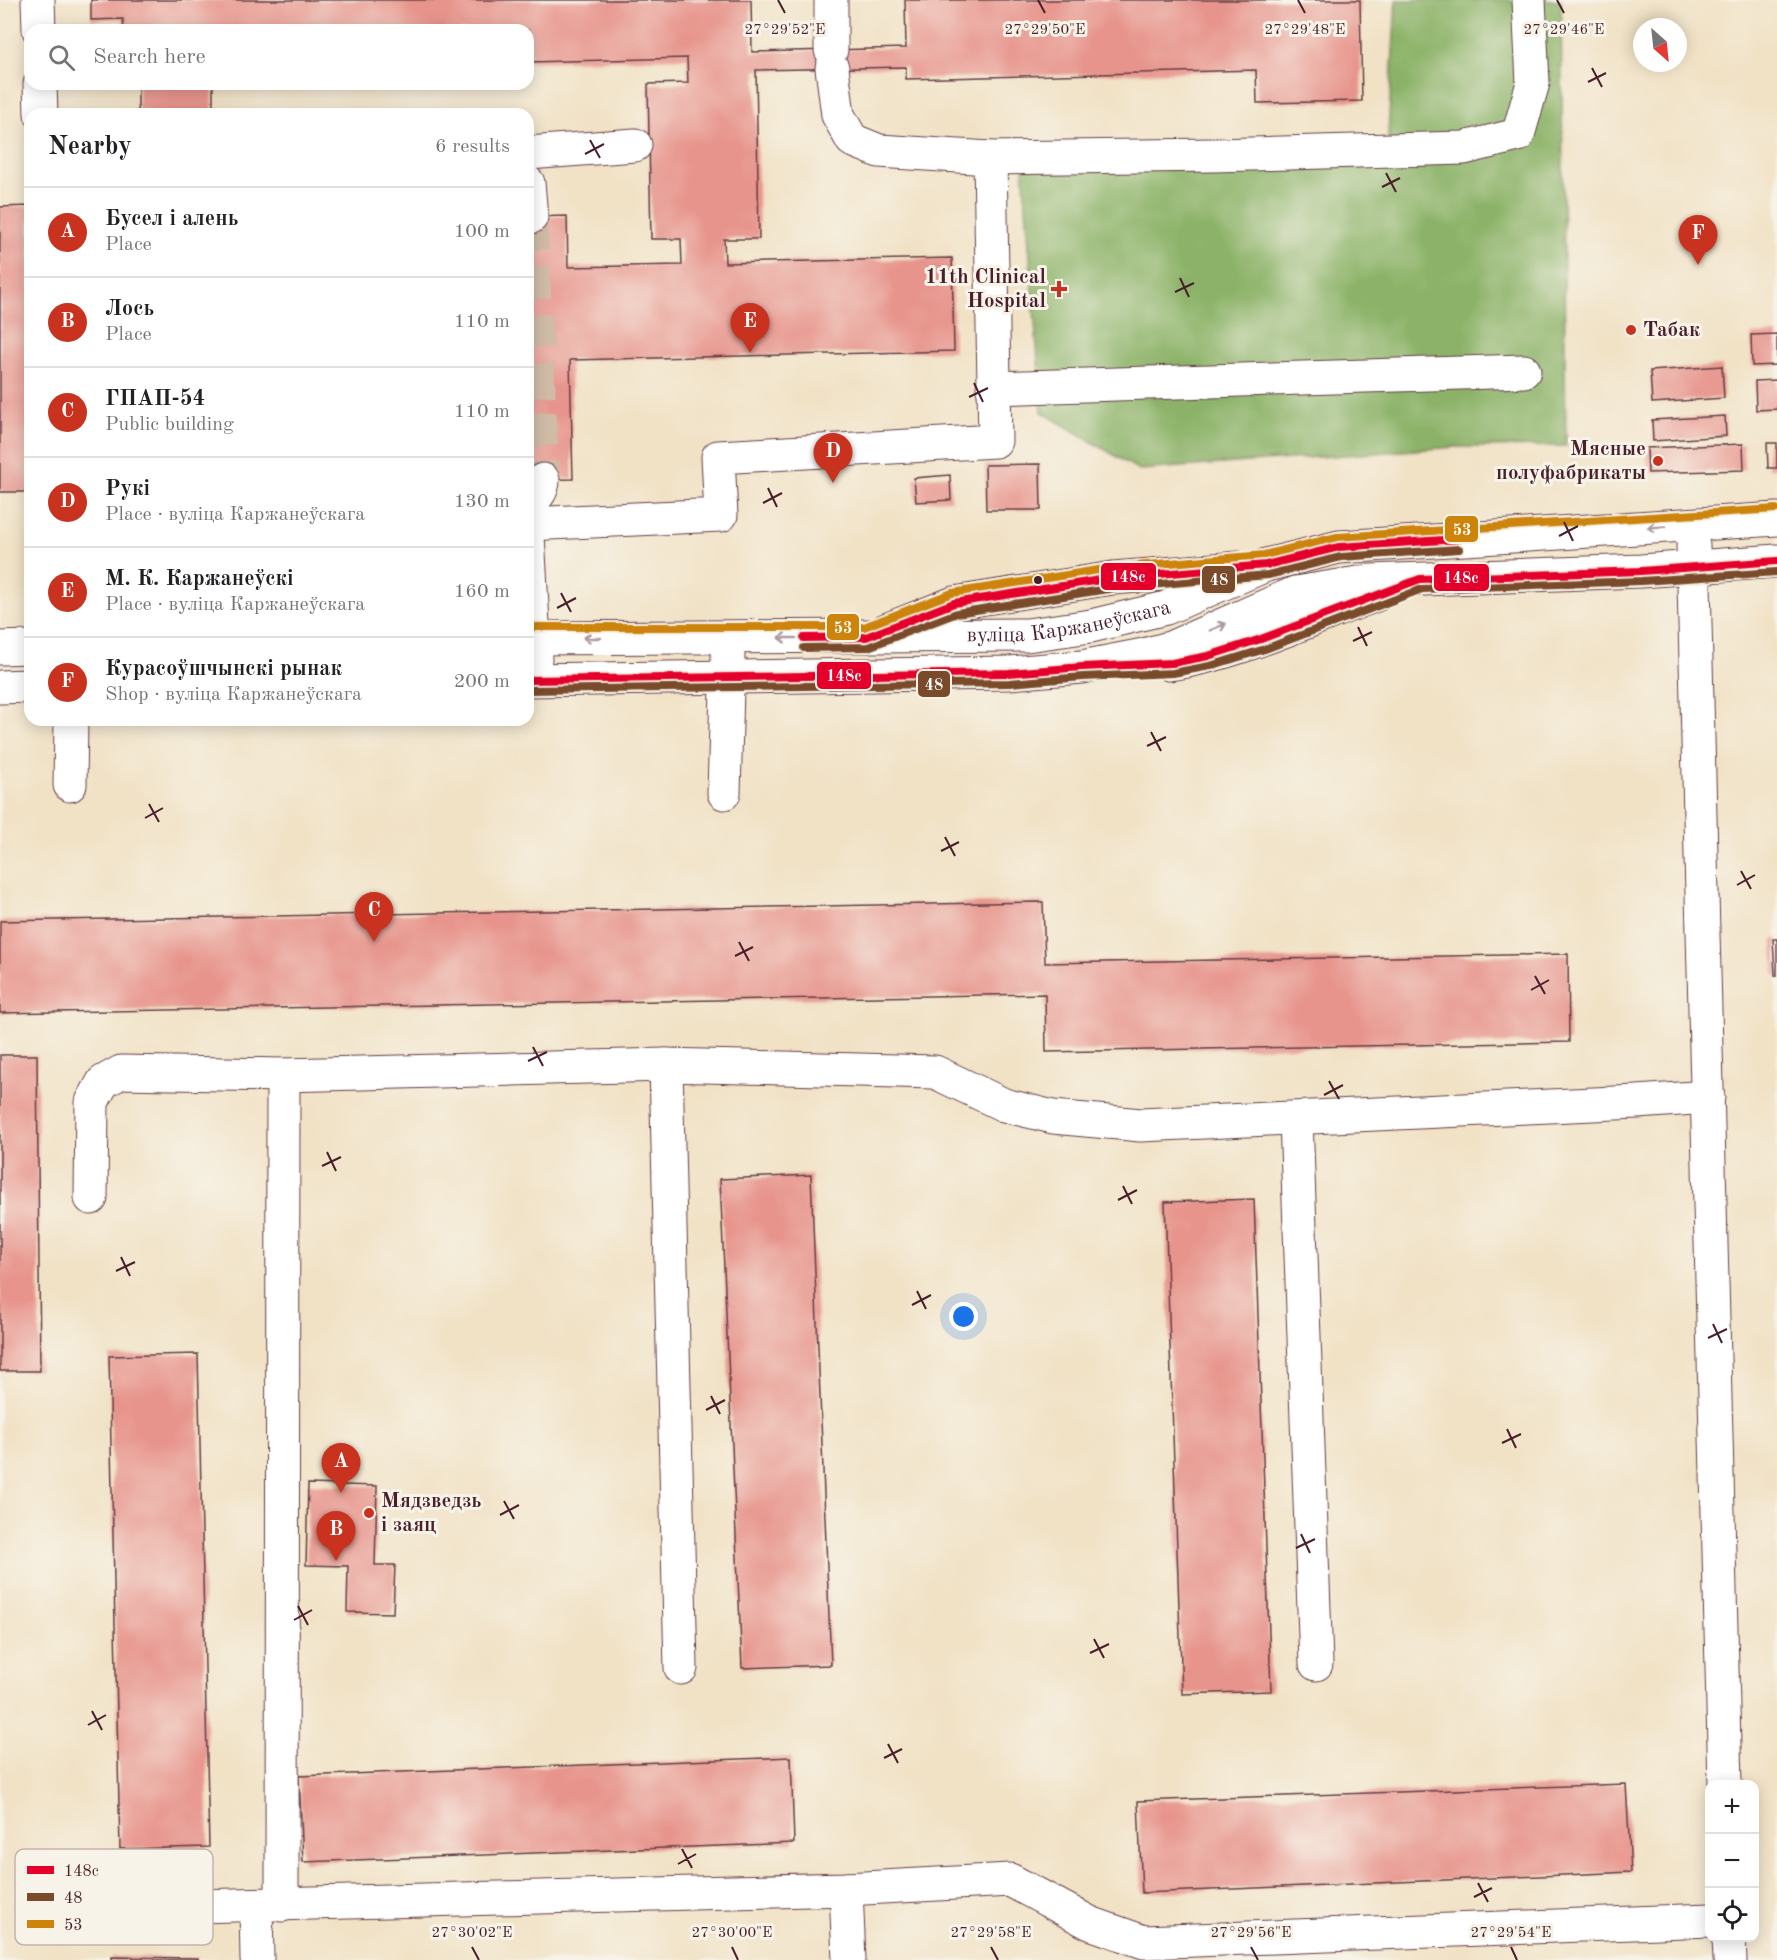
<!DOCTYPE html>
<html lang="en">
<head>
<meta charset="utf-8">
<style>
	:root { --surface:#fff; --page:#f6f6f6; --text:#202124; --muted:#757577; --line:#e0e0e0; --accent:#c8321e }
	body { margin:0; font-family:"Old Standard TT",serif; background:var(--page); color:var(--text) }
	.controls { position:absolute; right:18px; bottom:18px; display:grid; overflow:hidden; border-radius:12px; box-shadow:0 3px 15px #0003 }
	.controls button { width:54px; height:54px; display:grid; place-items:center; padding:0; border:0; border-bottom:2px solid var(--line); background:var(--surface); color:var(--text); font:30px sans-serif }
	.compass { position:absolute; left:1633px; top:18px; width:54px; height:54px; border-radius:50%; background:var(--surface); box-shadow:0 3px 15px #0003; rotate:153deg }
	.you { position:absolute; left:964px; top:1317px; width:21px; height:21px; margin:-15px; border:4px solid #fff; border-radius:50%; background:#1a73e8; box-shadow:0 0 0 9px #1a73e833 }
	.badge { display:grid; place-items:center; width:39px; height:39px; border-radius:50%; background:var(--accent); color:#fff; font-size:20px; font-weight:700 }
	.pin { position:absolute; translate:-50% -50px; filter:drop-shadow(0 2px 3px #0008) }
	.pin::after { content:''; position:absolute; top:32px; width:21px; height:18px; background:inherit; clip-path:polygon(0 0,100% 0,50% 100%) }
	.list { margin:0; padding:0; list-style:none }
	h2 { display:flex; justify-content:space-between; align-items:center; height:78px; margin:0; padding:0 24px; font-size:26px }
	h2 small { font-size:20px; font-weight:400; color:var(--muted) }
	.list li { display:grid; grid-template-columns:39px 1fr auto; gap:18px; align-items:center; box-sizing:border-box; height:90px; padding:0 24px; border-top:2px solid var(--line) }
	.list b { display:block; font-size:22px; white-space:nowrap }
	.list p { margin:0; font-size:20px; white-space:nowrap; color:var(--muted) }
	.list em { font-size:20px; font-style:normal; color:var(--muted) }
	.icon { flex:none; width:33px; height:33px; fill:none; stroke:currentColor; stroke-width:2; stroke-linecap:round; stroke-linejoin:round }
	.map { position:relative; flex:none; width:1777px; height:1960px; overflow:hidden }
	.search { position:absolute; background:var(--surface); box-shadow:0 3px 15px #0003; left:24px; top:24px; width:510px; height:66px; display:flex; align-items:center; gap:15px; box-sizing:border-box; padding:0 21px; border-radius:18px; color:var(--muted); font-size:22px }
	.panel { position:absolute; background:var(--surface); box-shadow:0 3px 15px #0003; left:24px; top:108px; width:510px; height:618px; border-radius:18px }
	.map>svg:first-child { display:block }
	.forest { fill:#8bb268; stroke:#6a684a; stroke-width:1.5 }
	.building { fill:#e7948c }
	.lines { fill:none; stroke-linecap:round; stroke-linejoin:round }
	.minor-tunnel { stroke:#d0bba7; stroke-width:33; stroke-dasharray:33 16; stroke-linecap:butt }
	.minor-casing { stroke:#633c42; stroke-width:35 }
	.minor { stroke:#fff; stroke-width:33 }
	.bus-1-casing { stroke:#f7f3e8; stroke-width:12 }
	.bus-2-casing { stroke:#f7f3e8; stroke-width:12 }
	.bus-3-casing { stroke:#f7f3e8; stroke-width:12 }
	.bus-1 { stroke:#e4002b; stroke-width:8 }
	.bus-2 { stroke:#7a4b2a; stroke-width:8 }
	.bus-3 { stroke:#cc840b; stroke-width:8 }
	.oneway { stroke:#ae9aa0 }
	.ticks { fill:none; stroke:#4a1f2b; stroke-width:2 }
	.poi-dot { fill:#c8321e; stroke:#f7f3e8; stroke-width:2 }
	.bus-dot { fill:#4a1f2b; stroke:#f7f3e8; stroke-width:2 }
	.labels { text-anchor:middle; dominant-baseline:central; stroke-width:6; stroke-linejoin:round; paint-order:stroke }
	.poi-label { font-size:21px; font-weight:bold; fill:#4a1f2b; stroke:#f7f3e8; text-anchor:end }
	.street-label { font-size:21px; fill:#4a1f2b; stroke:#f7f3e8 }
	.key { fill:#f7f3e8; stroke:#c3b3af; stroke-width:1.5 }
	.key-label { font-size:16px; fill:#4a1f2b }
	.ticks-label { font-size:15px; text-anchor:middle; fill:#4a1f2b; stroke:#f7f3e8; stroke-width:6; stroke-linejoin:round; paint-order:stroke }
	.line-badge { stroke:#f7f3e8; stroke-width:2 }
	.badge-label { font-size:16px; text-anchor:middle; font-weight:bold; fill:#fff }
</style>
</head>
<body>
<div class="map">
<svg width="1777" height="1960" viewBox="0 0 1777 1960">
	<rect width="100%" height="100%" fill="#f7f3e8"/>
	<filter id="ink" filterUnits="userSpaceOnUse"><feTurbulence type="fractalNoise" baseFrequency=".0167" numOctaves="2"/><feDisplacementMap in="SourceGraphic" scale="12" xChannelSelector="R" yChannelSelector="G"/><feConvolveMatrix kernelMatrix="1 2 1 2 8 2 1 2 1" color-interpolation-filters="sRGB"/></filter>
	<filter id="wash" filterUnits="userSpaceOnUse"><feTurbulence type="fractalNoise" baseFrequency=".008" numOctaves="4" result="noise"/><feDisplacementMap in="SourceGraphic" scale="24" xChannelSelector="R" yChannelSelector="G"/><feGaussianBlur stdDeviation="1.35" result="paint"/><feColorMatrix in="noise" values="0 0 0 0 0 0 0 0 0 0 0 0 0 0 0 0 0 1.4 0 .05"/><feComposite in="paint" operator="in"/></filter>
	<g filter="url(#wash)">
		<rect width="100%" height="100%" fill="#f1e2c6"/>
		<!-- forest -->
		<path class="forest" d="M1396,0H1561L1566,446L1456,447L1139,470L1042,412L1023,168L1386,166Z"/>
		<g id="blocks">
			<!-- building -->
			<path class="building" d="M91,0H751L752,52L906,48L905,0H1360L1362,101L1257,103L1256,70L906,79V67L756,70L759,239H724L725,263L952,258L954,351L570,360L573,479L528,480V217L567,216L568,267L682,265L681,239H651L648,84L688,83L687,58L528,62V30H124L123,19L91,20Z
				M138,84H213V114H138Z
				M30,206V492H0V207Z
				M1777,334V365L1752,366L1751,335Z
				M1722,366L1724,398L1652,403L1650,371Z
				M1777,380V409L1756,410L1755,381Z
				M1725,416L1726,436L1653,441L1652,420Z
				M1767,443H1777V468H1768Z
				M1743,444L1744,470L1648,473L1647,448Z
				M1040,464L1041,510H986L985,465Z
				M950,475L951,500L916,502L914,478Z
				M1043,902L1045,963L1568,954L1569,1042L1046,1052L1045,994L0,1013V921Z
				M1773,939H1777V976H1775Z
				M0,1055H37L40,1371H0Z
				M811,1175L831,1665L742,1668L720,1179Z
				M1254,1199L1271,1691L1182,1694L1165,1202Z
				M198,1354L209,1847L120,1849L109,1356Z
				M308,1484L377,1486L375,1565H395L393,1613L347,1612L348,1566L306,1565Z
				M791,1757L794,1843L303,1862L299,1776Z
				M1626,1784L1631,1872L1142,1893L1138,1801Z
				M112,1957L198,1958V1960H112Z"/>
		</g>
	</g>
	<g filter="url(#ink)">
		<use href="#blocks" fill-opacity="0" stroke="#633c42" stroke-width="1.5"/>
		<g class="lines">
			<!-- minor-tunnel -->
			<path class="minor-tunnel" d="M531,217L543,480"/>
			<defs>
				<g id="minor">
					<path d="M38,0L39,30"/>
					<path d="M831,0V50"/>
					<path d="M832,68L838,115L852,140L879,151L990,158L1214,155L1464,148L1518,135L1533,83L1529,0"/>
					<path d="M40,84L41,114"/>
					<path d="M528,153L635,145"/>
					<path d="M528,183L531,217"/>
					<path d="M993,388L1524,371"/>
					<path d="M528,505C536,498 543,491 543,480"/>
					<path d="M528,524L721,515L718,457L995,441L990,158"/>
					<path d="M528,535L535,660"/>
					<path d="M1693,545L1725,1784"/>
					<path d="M886,630L954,603L1113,578L1238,568"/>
					<path id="s1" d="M528,638L1027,635L1091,626L1166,608L1266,565L1339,547L1777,519"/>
					<path d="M0,648L30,647"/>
					<path d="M1169,664C1236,655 1312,618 1376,595"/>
					<path d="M528,680L1009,673L1082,667L1144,655L1170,648L1295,593L1371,581L1641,571L1777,561"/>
					<path d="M0,687L30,686"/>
					<path d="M70,785L71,720"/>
					<path d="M724,793L728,655"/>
					<path d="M666,1065L681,1668"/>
					<path d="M1296,1119L1316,1664"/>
					<path d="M91,1198L92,1102L103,1082L121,1072L283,1075L666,1065L935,1072L1004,1105L1053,1117L1141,1125L1637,1102L1708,1097"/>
					<path d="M846,1889L849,1960"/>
					<path d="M256,1905L257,1960"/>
					<path d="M282,1905L283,1075"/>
					<path d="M158,1907L846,1889L1010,1880L1090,1923L1144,1942L1710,1920"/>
					<path d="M1729,1938L1730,1960"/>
				</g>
			</defs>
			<!-- minor casing -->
			<use href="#minor" class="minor-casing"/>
			<!-- minor -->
			<use href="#minor" class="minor"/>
			<defs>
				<path id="bus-1" d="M804,638L866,637L954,603L1113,578L1266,565L1339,547L1458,539
					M528,680L1009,673L1082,667L1172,663L1208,656L1261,639L1420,579L1641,571L1777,561"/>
				<path id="bus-2" d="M804,648L868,647L957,613L1114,588L1268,575L1341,557L1459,549
					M528,690L1009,683L1083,677L1173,673L1210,666L1265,649L1422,589L1641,581L1777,572"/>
				<path id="bus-3" d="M528,627H864L952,593L1111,568L1264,555L1337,537L1776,509"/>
			</defs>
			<!-- bus-1 casing -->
			<use href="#bus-1" class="bus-1-casing"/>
			<!-- bus-2 casing -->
			<use href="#bus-2" class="bus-2-casing"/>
			<!-- bus-3 casing -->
			<use href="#bus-3" class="bus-3-casing"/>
			<!-- bus-1 -->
			<use href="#bus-1" class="bus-1"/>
			<!-- bus-2 -->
			<use href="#bus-2" class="bus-2"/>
			<!-- bus-3 -->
			<use href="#bus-3" class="bus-3"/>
		</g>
		<!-- one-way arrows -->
		<defs><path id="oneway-shaft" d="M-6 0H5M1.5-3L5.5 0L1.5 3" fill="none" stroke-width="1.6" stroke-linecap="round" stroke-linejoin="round" transform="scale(1.5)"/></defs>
		<g class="oneway">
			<use href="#oneway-shaft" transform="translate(1656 527) rotate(176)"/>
			<use href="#oneway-shaft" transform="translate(1218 627) rotate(-23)"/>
			<use href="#oneway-shaft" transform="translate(592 638) rotate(180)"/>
			<use href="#oneway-shaft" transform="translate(787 638) rotate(180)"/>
		</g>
	</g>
	<!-- ticks -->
	<path class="ticks" d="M778,0L785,13M1038,0L1045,13M1298,0L1305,13M1557,0L1564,13M1592,68L1602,87M1588,82L1606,73M590,140L600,158M585,154L604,144M1386,173L1396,192M1382,187L1400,178M1180,278L1189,297M1175,292L1194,283M974,383L983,402M969,397L988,388M768,488L777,507M763,503L782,493M1564,522L1573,541M1559,536L1578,526M561,593L571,612M557,608L576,598M1358,627L1367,646M1353,641L1372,632M1151,732L1161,751M1147,746L1166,737M149,804L159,822M145,818L163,808M945,837L955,856M941,851L959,842M1741,871L1751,889M1737,885L1755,875M739,942L749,961M735,956L753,947M1535,976L1545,994M1531,990L1549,980M533,1047L543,1066M528,1061L547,1052M1329,1081L1339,1099M1324,1095L1343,1085M327,1152L336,1171M322,1166L341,1157M1123,1186L1132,1204M1118,1200L1137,1190M121,1257L130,1276M116,1271L135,1262M917,1291L926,1309M912,1305L931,1295M1713,1324L1722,1343M1708,1338L1727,1329M711,1396L720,1414M706,1410L725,1400M1507,1429L1516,1448M1502,1443L1521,1434M504,1501L514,1519M500,1515L519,1505M1301,1534L1310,1553M1296,1548L1315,1539M298,1606L308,1625M294,1620L312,1610M1094,1639L1104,1658M1090,1653L1109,1644M92,1711L102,1730M88,1725L106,1715M888,1744L898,1763M884,1758L902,1749M682,1849L692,1868M678,1864L696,1854M1478,1883L1488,1902M1474,1897L1492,1888M472,1947L479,1960M732,1947L738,1960M991,1947L998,1960M1251,1947L1258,1960M1511,1947L1517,1960"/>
	<!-- markers -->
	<g class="poi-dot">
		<path d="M1056 280h6v6h6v6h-6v6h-6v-6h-6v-6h6z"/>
		<circle cx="1631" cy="330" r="6"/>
		<circle cx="1658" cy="461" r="6"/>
		<circle cx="369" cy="1513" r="6"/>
	</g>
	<circle class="bus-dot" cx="1038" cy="580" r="5"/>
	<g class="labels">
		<!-- poi labels -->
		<g class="poi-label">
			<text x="1046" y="277">11th Clinical<tspan x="1046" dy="24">Hospital</tspan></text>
			<text x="1643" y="330" text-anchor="start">Табак</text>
			<text x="1646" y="449">Мясные<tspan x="1646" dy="24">полуфабрикаты</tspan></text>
			<text x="381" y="1501" text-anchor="start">Мядзведзь<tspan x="381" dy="24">і заяц</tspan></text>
		</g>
		<!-- street labels -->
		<g class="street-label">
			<text stroke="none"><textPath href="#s1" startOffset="542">вуліца Каржанеўскага</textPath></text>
		</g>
	</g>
	<!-- legend -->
	<rect x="15" y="1849" width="198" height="96" rx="9" class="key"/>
	<rect x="27" y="1866" width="27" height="8" fill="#e4002b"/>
	<rect x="27" y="1893" width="27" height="8" fill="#7a4b2a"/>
	<rect x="27" y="1920" width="27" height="8" fill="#cc840b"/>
	<g class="key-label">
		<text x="64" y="1876">148с</text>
		<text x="64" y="1903">48</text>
		<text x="64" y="1930">53</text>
	</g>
	<g class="ticks-label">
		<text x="785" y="34">27°29'52"E</text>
		<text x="1045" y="34">27°29'50"E</text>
		<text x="1305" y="34">27°29'48"E</text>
		<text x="1564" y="34">27°29'46"E</text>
		<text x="472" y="1937">27°30'02"E</text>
		<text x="732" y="1937">27°30'00"E</text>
		<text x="991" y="1937">27°29'58"E</text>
		<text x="1251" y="1937">27°29'56"E</text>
		<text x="1511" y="1937">27°29'54"E</text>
	</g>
	<g class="line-badge">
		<rect x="1444" y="515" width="35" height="28" rx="6" fill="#cc840b"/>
		<rect x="1100" y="562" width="57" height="29" rx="6" fill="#e4002b"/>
		<rect x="1433" y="563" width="57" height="29" rx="6" fill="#e4002b"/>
		<rect x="1201" y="565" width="35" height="29" rx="6" fill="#7a4b2a"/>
		<rect x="826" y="613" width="34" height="28" rx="6" fill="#cc840b"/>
		<rect x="816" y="661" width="56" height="29" rx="6" fill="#e4002b"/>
		<rect x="917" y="670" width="34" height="28" rx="6" fill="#7a4b2a"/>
	</g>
	<g class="badge-label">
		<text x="1462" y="535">53</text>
		<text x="1128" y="582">148с</text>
		<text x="1461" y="583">148с</text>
		<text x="1219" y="585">48</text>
		<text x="843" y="633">53</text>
		<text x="844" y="681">148с</text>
		<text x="934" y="690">48</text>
	</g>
</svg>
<div class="controls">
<button>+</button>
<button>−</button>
<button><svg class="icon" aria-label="locate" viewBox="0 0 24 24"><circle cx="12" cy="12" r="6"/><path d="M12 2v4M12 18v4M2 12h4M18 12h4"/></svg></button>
</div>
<svg class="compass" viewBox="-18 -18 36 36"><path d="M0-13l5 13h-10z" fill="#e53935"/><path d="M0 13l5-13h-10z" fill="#757577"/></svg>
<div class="you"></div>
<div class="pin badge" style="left:341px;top:1493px">A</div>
<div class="pin badge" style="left:336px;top:1561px">B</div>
<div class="pin badge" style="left:374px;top:942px">C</div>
<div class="pin badge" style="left:833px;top:483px">D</div>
<div class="pin badge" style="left:750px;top:353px">E</div>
<div class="pin badge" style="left:1698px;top:265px">F</div>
<div class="search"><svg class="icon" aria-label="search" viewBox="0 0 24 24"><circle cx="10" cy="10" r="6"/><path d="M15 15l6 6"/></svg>Search here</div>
<section class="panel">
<h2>Nearby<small>6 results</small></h2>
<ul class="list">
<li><span class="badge">A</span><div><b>Бусел і алень</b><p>Place</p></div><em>100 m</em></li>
<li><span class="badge">B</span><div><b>Лось</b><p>Place</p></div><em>110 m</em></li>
<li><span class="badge">C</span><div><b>ГПАП-54</b><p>Public building</p></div><em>110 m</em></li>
<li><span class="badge">D</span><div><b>Рукі</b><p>Place · вуліца Каржанеўскага</p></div><em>130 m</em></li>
<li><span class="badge">E</span><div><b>М. К. Каржанеўскі</b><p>Place · вуліца Каржанеўскага</p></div><em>160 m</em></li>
<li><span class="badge">F</span><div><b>Курасоўшчынскі рынак</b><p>Shop · вуліца Каржанеўскага</p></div><em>200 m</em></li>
</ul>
</section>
</div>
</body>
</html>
